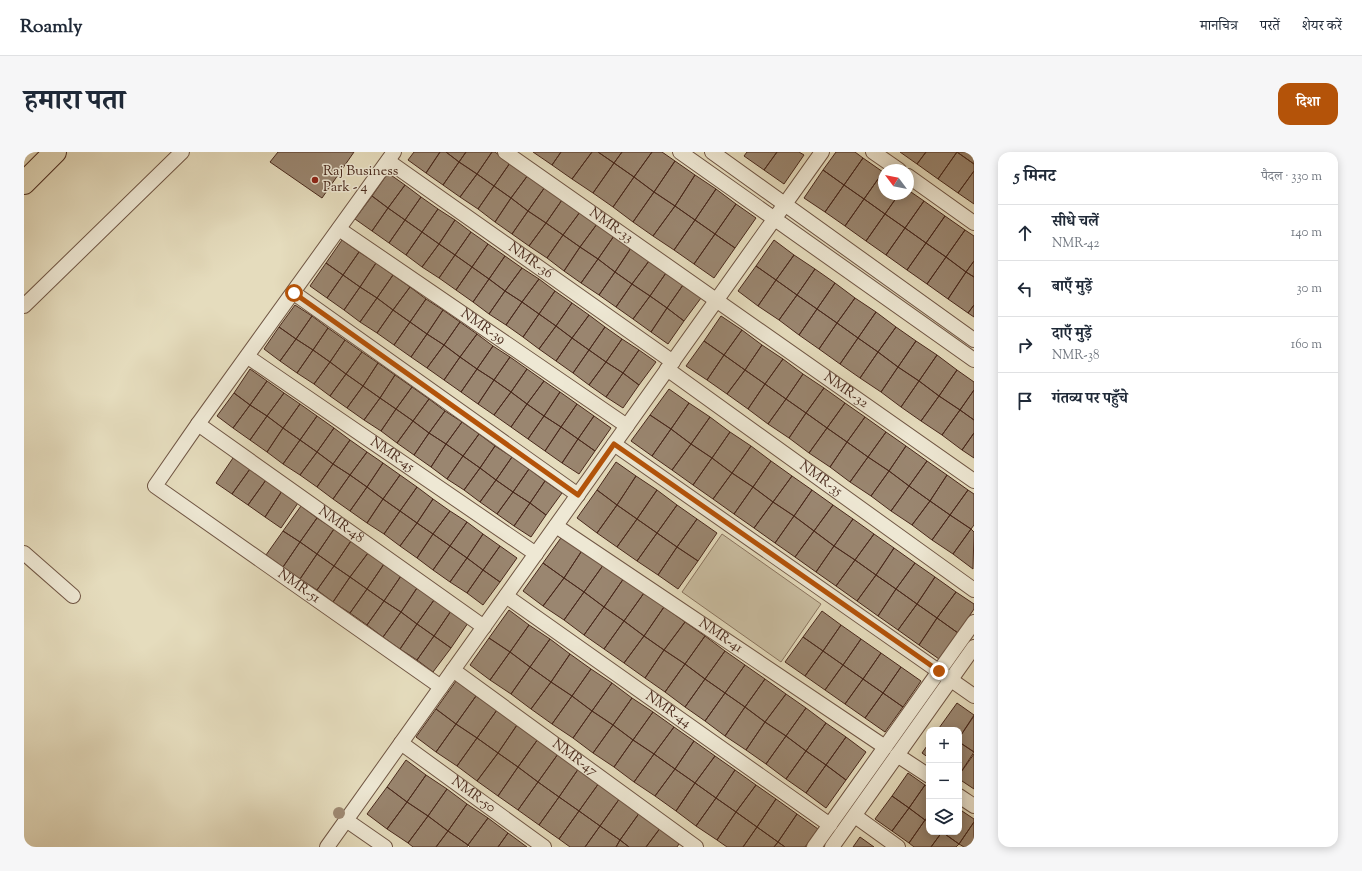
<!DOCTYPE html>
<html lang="hi">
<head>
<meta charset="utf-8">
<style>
	:root { --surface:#fff; --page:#f6f6f7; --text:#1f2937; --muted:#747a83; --line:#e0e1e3; --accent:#b45309 }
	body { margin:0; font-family:"Sorts Mill Goudy","Noto Serif Devanagari",serif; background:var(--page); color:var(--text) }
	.controls { position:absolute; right:12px; bottom:12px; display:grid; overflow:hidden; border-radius:8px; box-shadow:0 2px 10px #0003 }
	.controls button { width:36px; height:36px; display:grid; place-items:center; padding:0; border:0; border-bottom:1px solid var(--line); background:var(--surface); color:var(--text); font:20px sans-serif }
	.compass { position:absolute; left:854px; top:12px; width:36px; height:36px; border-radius:50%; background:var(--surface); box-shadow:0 2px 10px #0003; rotate:302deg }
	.stop { position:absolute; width:12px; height:12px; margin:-9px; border:3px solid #b45309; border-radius:50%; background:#fff }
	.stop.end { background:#b45309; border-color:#fff; box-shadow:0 1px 4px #0008 }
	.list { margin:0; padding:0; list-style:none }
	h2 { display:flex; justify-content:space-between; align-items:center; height:52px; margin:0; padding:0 16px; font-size:17px }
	h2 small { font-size:13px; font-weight:400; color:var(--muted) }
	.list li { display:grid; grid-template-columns:26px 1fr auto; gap:12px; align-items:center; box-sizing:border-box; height:56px; padding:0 16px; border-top:1px solid var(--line) }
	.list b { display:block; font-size:15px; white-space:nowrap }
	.list p { margin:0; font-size:13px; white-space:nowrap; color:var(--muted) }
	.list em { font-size:13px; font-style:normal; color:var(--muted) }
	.icon { flex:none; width:22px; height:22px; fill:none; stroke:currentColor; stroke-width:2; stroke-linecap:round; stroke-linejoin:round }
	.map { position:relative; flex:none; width:950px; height:695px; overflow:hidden; border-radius:12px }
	header { display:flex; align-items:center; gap:24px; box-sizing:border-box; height:56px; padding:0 20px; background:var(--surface); border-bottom:1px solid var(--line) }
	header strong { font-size:19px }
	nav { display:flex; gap:22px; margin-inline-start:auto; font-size:14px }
	.intro { display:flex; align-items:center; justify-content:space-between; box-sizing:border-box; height:96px; padding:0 24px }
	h1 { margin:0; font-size:28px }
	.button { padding:10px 18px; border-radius:12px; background:var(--accent); color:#fff; font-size:14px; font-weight:700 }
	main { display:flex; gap:24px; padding:0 24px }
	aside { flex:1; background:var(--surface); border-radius:12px; box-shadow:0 2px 10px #0003 }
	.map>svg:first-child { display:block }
	.green { fill:#cabea2; stroke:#8a745f }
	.building { fill:#9a8670; stroke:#49291c }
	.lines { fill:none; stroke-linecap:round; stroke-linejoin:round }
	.minor-casing { stroke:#705644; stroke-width:16 }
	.primary-casing { stroke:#49291c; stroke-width:24 }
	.minor { stroke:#eee8d4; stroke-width:14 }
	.primary { stroke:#e5dcbd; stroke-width:22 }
	.tree { fill:#9e8a73 }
	.route { stroke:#b45309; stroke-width:5 }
	.poi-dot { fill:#8f2418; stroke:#eee8d4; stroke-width:1.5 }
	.labels { text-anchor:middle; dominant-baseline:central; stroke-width:3; stroke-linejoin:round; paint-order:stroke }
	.poi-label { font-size:14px; fill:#49291c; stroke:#eee8d4; text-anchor:start }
	.street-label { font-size:14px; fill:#49291c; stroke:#eee8d4 }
</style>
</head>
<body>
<header>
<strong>Roamly</strong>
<nav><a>मानचित्र</a><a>परतें</a><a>शेयर करें</a></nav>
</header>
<div class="intro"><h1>हमारा पता</h1><a class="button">दिशा</a></div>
<main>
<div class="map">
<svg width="950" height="695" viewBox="0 0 950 695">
	<rect width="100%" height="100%" fill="#e5dcbd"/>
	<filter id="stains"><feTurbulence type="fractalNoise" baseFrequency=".005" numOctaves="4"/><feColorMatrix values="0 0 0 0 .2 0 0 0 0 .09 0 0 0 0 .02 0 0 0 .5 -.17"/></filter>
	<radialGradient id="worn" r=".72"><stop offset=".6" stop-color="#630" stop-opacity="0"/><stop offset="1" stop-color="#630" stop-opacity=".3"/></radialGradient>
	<!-- green -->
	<path class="green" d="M698,382L797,452L757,510L658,440Z"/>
	<!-- building -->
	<path class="building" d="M254,0H330L298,46L246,10Z
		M390,0H416L402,21L384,8Z
		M416,0H422L435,10L419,33L402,21Z
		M422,0H442L435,10Z
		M442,0H468L453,22L435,10Z
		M468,0H471L486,11L470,34L453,22Z
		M509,0H537L528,13Z
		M537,0H568L548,27L528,13Z
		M568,0H574L590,11L569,41L548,27Z
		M574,0H598L590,11Z
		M598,0H628L610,25L590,11Z
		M628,0H638L651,9L630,40L610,25Z
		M723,0H753L740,18L720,4Z
		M753,0H775L780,3L760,32L740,18Z
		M812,0H831L839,6L820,33L799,18Z
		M876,0H902L893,12Z
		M902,0H933L914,27L893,12Z
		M933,0L950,12V19L934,41L914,27Z
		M933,0H950V12Z
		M839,6L859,20L840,47L820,33Z
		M651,9L671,23L651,54L630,40Z
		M435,10L453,22L436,45L419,33Z
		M486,11L504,23L487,46L470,34Z
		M590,11L610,25L589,55L569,41Z
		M799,18L820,33L801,60L780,46Z
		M950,19V52L934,41Z
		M859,20L860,42H875L861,62L840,47Z
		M364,21L381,33L364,56L348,44Z
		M453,22L470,34L454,57L436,45Z
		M504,23L521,35L504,59L487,46Z
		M671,23L692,37L671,68L651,54Z
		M610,25L630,40L609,70L589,55Z
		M381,33L397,45L381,68L364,56Z
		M820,33L840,47L821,74L801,60Z
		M470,34L487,46L471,70L454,57Z
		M521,35L538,48L522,71L504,59Z
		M692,37L712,52L691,82L671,68Z
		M884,38L900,49L881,76L861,62L875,42H884Z
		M630,40L651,54L629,84L609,70Z
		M348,44L364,56L348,79L331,67Z
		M397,45L414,57L398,80L381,68Z
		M487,46L504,59L488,82L471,70Z
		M840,47L861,62L842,89L821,74Z
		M538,48L556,60L539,83L522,71Z
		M900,49L921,64L902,91L881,76Z
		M712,52L732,66L711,96L691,82Z
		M651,54L671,68L650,98L629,84Z
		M364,56L381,68L365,91L348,79Z
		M414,57L431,68L415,92L398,80Z
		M504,59L522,71L505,94L488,82Z
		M556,60L573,72L556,95L539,83Z
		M861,62L881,76L862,103L842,89Z
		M921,64L941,78L922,105L902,91Z
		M381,68L398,80L382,103L365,91Z
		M431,68L447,80L431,103L415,92Z
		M671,68L691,82L670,112L650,98Z
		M522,71L539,83L523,106L505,94Z
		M573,72L590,84L574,107L556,95Z
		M881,76L902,91L883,118L862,103Z
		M941,78L950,84V109L942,120L922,105Z
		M398,80L415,92L398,115L382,103Z
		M447,80L464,92L448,115L431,103Z
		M691,82L711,96L690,126L670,112Z
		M539,83L556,95L540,119L523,106Z
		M590,84L607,96L591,120L574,107Z
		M318,88L335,100L319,123L302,111Z
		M750,88L770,103L752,128L732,114Z
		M902,91L922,105L903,132L883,118Z
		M415,92L431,103L415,126L398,115Z
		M464,92L481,104L465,127L448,115Z
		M556,95L574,107L557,131L540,119Z
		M607,96L625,109L608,132L591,120Z
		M335,100L352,111L336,135L319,123Z
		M431,103L448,115L432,138L415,126Z
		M770,103L791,117L773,143L752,128Z
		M481,104L498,116L481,139L465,127Z
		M922,105L942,120L924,147L903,132Z
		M574,107L591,120L575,143L557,131Z
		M625,109L642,121L626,144L608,132Z
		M950,109V125L942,120Z
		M302,111L319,123L303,146L286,134Z
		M352,111L369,123L353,146L336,135Z
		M732,114L752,128L734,154L714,139Z
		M448,115L465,127L449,150L432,138Z
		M498,116L515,127L498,150L481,139Z
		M791,117L811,131L793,157L773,143Z
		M591,120L608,132L592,155L575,143Z
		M942,120L950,125V153L944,161L924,147Z
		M642,121L659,133L643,156L626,144Z
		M319,123L336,135L320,158L303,146Z
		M369,123L386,135L369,158L353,146Z
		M465,127L481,139L465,162L449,150Z
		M515,127L531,139L515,162L498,150Z
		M752,128L773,143L755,168L734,154Z
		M811,131L831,146L813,171L793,157Z
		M608,132L626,144L609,167L592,155Z
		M659,133L677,146L660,169L643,156Z
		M336,135L353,146L336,170L320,158Z
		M386,135L402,147L386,170L369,158Z
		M481,139L498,150L482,173L465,162Z
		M531,139L548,151L532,174L515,162Z
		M773,143L793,157L775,183L755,168Z
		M626,144L643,156L627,180L609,167Z
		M353,146L369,158L353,181L336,170Z
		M831,146L852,160L834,186L813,171Z
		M402,147L419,158L403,182L386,170Z
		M498,150L515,162L499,185L482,173Z
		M548,151L565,163L548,186L532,174Z
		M271,153L288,164L272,187L255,175Z
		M950,153V165L944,161Z
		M643,156L660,169L644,192L627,180Z
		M793,157L813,171L795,197L775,183Z
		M369,158L386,170L370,193L353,181Z
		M419,158L436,170L420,193L403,182Z
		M852,160L872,175L854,200L834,186Z
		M515,162L532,174L515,197L499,185Z
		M565,163L581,175L565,198L548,186Z
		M288,164L304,176L289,198L272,187Z
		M697,164L718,178L700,203L680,189Z
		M386,170L403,182L387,205L370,193Z
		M436,170L453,182L436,205L420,193Z
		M813,171L834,186L816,212L795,197Z
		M532,174L548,186L532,209L515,197Z
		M255,175L272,187L256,209L240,197Z
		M581,175L598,187L582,210L565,198Z
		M872,175L892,189L874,215L854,200Z
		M304,176L321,188L306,210L289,198Z
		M718,178L738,193L721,218L700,203Z
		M403,182L420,193L403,216L387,205Z
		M453,182L469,194L453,217L436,205Z
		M548,186L565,198L549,221L532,209Z
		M834,186L854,200L836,226L816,212Z
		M272,187L289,198L273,221L256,209Z
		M598,187L615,198L599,221L582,210Z
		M321,188L338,200L322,222L306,210Z
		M680,189L700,203L683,228L662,214Z
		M892,189L913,203L895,229L874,215Z
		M420,193L436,205L420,228L403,216Z
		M738,193L759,207L741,232L721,218Z
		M469,194L486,205L470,228L453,217Z
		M289,198L306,210L290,232L273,221Z
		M565,198L582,210L565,233L549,221Z
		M615,198L632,210L615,233L599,221Z
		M338,200L354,211L339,234L322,222Z
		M854,200L874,215L857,240L836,226Z
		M700,203L721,218L703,242L683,228Z
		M913,203L933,218L915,244L895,229Z
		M436,205L453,217L437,240L420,228Z
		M486,205L503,217L487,240L470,228Z
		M759,207L779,222L762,247L741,232Z
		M306,210L322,222L306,244L290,232Z
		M582,210L599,221L582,245L565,233Z
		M354,211L371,223L356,246L339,234Z
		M874,215L895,229L877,255L857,240Z
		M226,217L243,229L226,253L210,241Z
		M453,217L470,228L454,252L437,240Z
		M503,217L520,229L503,252L487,240Z
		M721,218L741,232L724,257L703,242Z
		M933,218L950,230V238L936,258L915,244Z
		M599,221L615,233L599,256L582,245Z
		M322,222L339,234L323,256L306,244Z
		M779,222L800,236L782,261L762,247Z
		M371,223L388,235L372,257L356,246Z
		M470,228L487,240L470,263L454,252Z
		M243,229L260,241L243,264L226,253Z
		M520,229L536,240L520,264L503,252Z
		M895,229L915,244L897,269L877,255Z
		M741,232L762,247L744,272L724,257Z
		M339,234L356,246L340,268L323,256Z
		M388,235L405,247L389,269L372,257Z
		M800,236L821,251L803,276L782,261Z
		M645,237L665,251L647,277L626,263Z
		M950,238V268L936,258Z
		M487,240L503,252L487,275L470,263Z
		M536,240L553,252L537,275L520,264Z
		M210,241L226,253L209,276L193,264Z
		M260,241L276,252L259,276L243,264Z
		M915,244L936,258L918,283L897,269Z
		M356,246L372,257L357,279L340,268Z
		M405,247L421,259L405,281L389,269Z
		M762,247L782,261L765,286L744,272Z
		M665,251L686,265L667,292L647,277Z
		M821,251L841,265L823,290L803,276Z
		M276,252L293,264L276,288L259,276Z
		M503,252L520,264L504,287L487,275Z
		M553,252L570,264L554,287L537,275Z
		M226,253L243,264L226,288L209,276Z
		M372,257L389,269L373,291L357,279Z
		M936,258L950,268V281L938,298L918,283Z
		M421,259L438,270L422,292L405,281Z
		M782,261L803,276L785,301L765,286Z
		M626,263L647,277L628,304L607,289Z
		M243,264L259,276L243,300L226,288Z
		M293,264L310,276L293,300L276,288Z
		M520,264L537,275L521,299L504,287Z
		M570,264L587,276L571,299L554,287Z
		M686,265L706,280L688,306L667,292Z
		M841,265L862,280L844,305L823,290Z
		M389,269L405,281L390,303L373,291Z
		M438,270L455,282L439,304L422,292Z
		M537,275L554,287L538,311L521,299Z
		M259,276L276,288L259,312L243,300Z
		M310,276L326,288L309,312L293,300Z
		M803,276L823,290L806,315L785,301Z
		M647,277L667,292L648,318L628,304Z
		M706,280L727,294L708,321L688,306Z
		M862,280L882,294L865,319L844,305Z
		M405,281L422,292L407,315L390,303Z
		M950,281V306L938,298Z
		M455,282L471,294L456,316L439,304Z
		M554,287L571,299L555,322L538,311Z
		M276,288L293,300L276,323L259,312Z
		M326,288L343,300L326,323L309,312Z
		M823,290L844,305L826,330L806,315Z
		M422,292L439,304L423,327L407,315Z
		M667,292L688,306L669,333L648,318Z
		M471,294L488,305L472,328L456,316Z
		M727,294L747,309L729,335L708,321Z
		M882,294L903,309L885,334L865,319Z
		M293,300L309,312L293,335L276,323Z
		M343,300L359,311L343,335L326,323Z
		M439,304L456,316L440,338L423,327Z
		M488,305L505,317L489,340L472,328Z
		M844,305L865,319L847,344L826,330Z
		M209,306L226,317L208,342L192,331Z
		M688,306L708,321L689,347L669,333Z
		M747,309L768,324L749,350L729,335Z
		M903,309L923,323L906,349L885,334Z
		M592,310L612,324L593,353L573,338Z
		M359,311L376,323L359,347L343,335Z
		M309,312L326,323L309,347L293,335Z
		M456,316L472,328L456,350L440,338Z
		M226,317L242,328L224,353L208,342Z
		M505,317L521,329L506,351L489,340Z
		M865,319L885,334L867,359L847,344Z
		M708,321L729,335L710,362L689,347Z
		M326,323L343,335L326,359L309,347Z
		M376,323L393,335L376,359L359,347Z
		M923,323L944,338L926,363L906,349Z
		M612,324L633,338L613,367L593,353Z
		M768,324L788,338L770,364L749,350Z
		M242,328L258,339L241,365L224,353Z
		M472,328L489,340L473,362L456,350Z
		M521,329L538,341L522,363L506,351Z
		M885,334L906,349L888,373L867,359Z
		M343,335L359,347L343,371L326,359Z
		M393,335L409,347L393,371L376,359Z
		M729,335L749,350L730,376L710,362Z
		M573,338L593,353L573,381L553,366Z
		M633,338L653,353L633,381L613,367Z
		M788,338L809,353L790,379L770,364Z
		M944,338L950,342V373L947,377L926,363Z
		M258,339L274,351L257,376L241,365Z
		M489,340L506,351L490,374L473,362Z
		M359,347L376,359L360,382L343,371Z
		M409,347L426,359L409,382L393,371Z
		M906,349L926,363L908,388L888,373Z
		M749,350L770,364L751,391L730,376Z
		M506,351L522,363L507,385L490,374Z
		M593,353L613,367L593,395L573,381Z
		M653,353L673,367L653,395L633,381Z
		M809,353L829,367L810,394L790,379Z
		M277,354L293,366L276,390L259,379Z
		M376,359L393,371L376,394L360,382Z
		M426,359L443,370L426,394L409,382Z
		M926,363L947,377L929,402L908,388Z
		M770,364L790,379L771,405L751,391Z
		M293,366L310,377L293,402L276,390Z
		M613,367L633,381L613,409L593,395Z
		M673,367L693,381L674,409L653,395Z
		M829,367L850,382L831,408L810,394Z
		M443,370L459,382L443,406L426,394Z
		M393,371L409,382L393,406L376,394Z
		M310,377L327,389L310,414L293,402Z
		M947,377L950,380L949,417L929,402Z
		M259,379L276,390L259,415L242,403Z
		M790,379L810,394L792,420L771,405Z
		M633,381L653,395L634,423L613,409Z
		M409,382L426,394L409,418L393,406Z
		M459,382L476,394L459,418L443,406Z
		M850,382L870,396L852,423L831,408Z
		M539,383L559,397L540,426L519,411Z
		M327,389L344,401L326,425L310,414Z
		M276,390L293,402L276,427L259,415Z
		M426,394L443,406L426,430L409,418Z
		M476,394L493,406L476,430L459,418Z
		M810,394L831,408L812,434L792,420Z
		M653,395L674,409L654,437L634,423Z
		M870,396L891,411L872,437L852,423Z
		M559,397L580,412L560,440L540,426Z
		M344,401L360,412L343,437L326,425Z
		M293,402L310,414L293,438L276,427Z
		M443,406L459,418L443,441L426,430Z
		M831,408L852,423L833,449L812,434Z
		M519,411L540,426L519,454L499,439Z
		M891,411L911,425L893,452L872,437Z
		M360,412L377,424L360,449L343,437Z
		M580,412L600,426L580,455L560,440Z
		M310,414L326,425L309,450L293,438Z
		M459,418L476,430L459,453L443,441Z
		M852,423L872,437L854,464L833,449Z
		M377,424L393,436L377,460L360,449Z
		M326,425L343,437L326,461L309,450Z
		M911,425L932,440L913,466L893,452Z
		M540,426L560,440L540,468L519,454Z
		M600,426L620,441L600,469L580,455Z
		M393,436L410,448L393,472L377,460Z
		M343,437L360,449L343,473L326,461Z
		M872,437L893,452L874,478L854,464Z
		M560,440L580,455L560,483L540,468Z
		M932,440L950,452V457L934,481L913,466Z
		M620,441L640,455L620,484L600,469Z
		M410,448L427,459L410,484L393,472Z
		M360,449L377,460L359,485L343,473Z
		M893,452L913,466L895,493L874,478Z
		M580,455L600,469L580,497L560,483Z
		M640,455L661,470L640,498L620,484Z
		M485,458L505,473L486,500L465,486Z
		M427,459L444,471L427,496L410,484Z
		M798,459L817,473L799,499L779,485Z
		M377,460L393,472L376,497L359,485Z
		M913,466L934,481L915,507L895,493Z
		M600,469L620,484L600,511L580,497Z
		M661,470L681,484L661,512L640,498Z
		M393,472L410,484L393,508L376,497Z
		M505,473L526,487L506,515L486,500Z
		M817,473L837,487L819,513L799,499Z
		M410,484L427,496L409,520L393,508Z
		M620,484L640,498L621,526L600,511Z
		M681,484L701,499L681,527L661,512Z
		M779,485L799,499L781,524L761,510Z
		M465,486L486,500L466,528L446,513Z
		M526,487L546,502L527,530L506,515Z
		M837,487L857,501L839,527L819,513Z
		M640,498L661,512L641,540L621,526Z
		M701,499L721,513L701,541L681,527Z
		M799,499L819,513L801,538L781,524Z
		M486,500L506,515L487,542L466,528Z
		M857,501L877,515L859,541L839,527Z
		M546,502L567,517L548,544L527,530Z
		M661,512L681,527L661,555L641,540Z
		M721,513L741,527L721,555L701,541Z
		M819,513L839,527L821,552L801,538Z
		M506,515L527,530L507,557L487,542Z
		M877,515L897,529L879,555L859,541Z
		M567,517L588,531L568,559L548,544Z
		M681,527L701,541L681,569L661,555Z
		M741,527L762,542L741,570L721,555Z
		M839,527L859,541L841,566L821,552Z
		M432,529L452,544L432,572L412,557Z
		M527,530L548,544L528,572L507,557Z
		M588,531L608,546L589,573L568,559Z
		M701,541L721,555L701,584L681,569Z
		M859,541L879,555L861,580L841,566Z
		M762,542L782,556L762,584L741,570Z
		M452,544L473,558L453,586L432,572Z
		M548,544L568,559L549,586L528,572Z
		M608,546L629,560L609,588L589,573Z
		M933,551L950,563L935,586V578H918L915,576Z
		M721,555L741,570L722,598L701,584Z
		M782,556L802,571L782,599L762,584Z
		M412,557L432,572L412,600L392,585Z
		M473,558L493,573L474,601L453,586Z
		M568,559L589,573L569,601L549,586Z
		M629,560L650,575L630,602L609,588Z
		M950,564V600L935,590V586Z
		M741,570L762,584L742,612L722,598Z
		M802,571L822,585L802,613L782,599Z
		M432,572L453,586L433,614L412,600Z
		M493,573L514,587L494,615L474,601Z
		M589,573L609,588L590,615L569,601Z
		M650,575L670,589L651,617L630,602Z
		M762,584L782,599L762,627L742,612Z
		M822,585L842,600L822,628L802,613Z
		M453,586L474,601L453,629L433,614Z
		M514,587L534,602L514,630L494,615Z
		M609,588L630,602L610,630L590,615Z
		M670,589L691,604L671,631L651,617Z
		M935,590L950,600L935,623Z
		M905,591V606L898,601Z
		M782,599L802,613L782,641L762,627Z
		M474,601L494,615L474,644L453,629Z
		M534,602L555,616L535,645L514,630Z
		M630,602L651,617L631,644L610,630Z
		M950,602V637L935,627V623Z
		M691,604L711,618L692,646L671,631Z
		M382,608L402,623L383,650L363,635Z
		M802,613L822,628L802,656L782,641Z
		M494,615L514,630L494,658L474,644Z
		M555,616L575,631L555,659L535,645Z
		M651,617L671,631L652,659L631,644Z
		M711,618L732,633L712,660L692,646Z
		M884,621L901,633L885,656L868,644Z
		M402,623L423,637L404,664L383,650Z
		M514,630L535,645L515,673L494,658Z
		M575,631L596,646L576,674L555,659Z
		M671,631L692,646L672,674L652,659Z
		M732,633L752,647L733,675L712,660Z
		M901,633L905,635V663L901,668L885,656Z
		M363,635L383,650L363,677L343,662Z
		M423,637L443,652L424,679L404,664Z
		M868,644L885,656L868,679L851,667Z
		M535,645L555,659L535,687L515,673Z
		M596,646L616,660L596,688L576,674Z
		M692,646L712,660L693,688L672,674Z
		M752,647L773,662L754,690L733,675Z
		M383,650L404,664L384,691L363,677Z
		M443,652L464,666L444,693L424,679Z
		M885,656L901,668L885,691L868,679Z
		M935,657L950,667V670L935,692L918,680H935Z
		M555,659L576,674L561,695H546L535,687Z
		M616,660L637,675L622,695H605L596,688Z
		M712,660L733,675L719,695H703L693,688Z
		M773,662L794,677L781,695H761L754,690Z
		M404,664L424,679L412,695H389L384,691Z
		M464,666L484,681L474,695H446L444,693Z
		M901,668L905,670V680H918L907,695H890L885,691Z
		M950,670V695H940L935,692Z
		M576,674L596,688L592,695H561Z
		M637,675L657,689L653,695H622Z
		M733,675L754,690L750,695H719Z
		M424,679L444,693L443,695H412Z
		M918,680L935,692L932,695H907Z
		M484,681L503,695H474Z
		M836,685L850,695H829Z
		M596,688L605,695H592Z
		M754,690L761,695H750Z"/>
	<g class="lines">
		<defs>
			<g id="minor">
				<path id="s1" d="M370,0L174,272L131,334L417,535"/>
				<path id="s2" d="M481,0L950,329"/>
				<path d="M656,0L950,208"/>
				<path d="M688,0L950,188"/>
				<path d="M849,0L875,18"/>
				<path id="s3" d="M364,9L649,210"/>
				<path d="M884,24L950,71"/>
				<path id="s4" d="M315,77L603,274"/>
				<path d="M270,141L554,343"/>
				<path d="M0,154L158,0"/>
				<path id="s5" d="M224,205L512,402"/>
				<path id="s6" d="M643,217L950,438"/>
				<path id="s7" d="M174,272L460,475"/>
				<path d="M590,292L950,544"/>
				<path id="s8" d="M532,374L861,595"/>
				<path d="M0,401L49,444"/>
				<path id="s9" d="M482,444L806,673"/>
				<path id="s10" d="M429,518L672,695"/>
				<path id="s11" d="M377,591L520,695"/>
				<path d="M873,603L905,624"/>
				<path d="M935,644L950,654"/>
				<path d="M831,664L874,695"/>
				<path d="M322,668L361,695"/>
				<path d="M303,695L798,0"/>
				<path d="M790,695L950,470"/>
				<path d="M808,695L950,495"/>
			</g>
			<path id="primary" d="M0,31L31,0"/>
		</defs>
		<!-- minor casing -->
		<use href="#minor" class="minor-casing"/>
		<!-- primary casing -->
		<use href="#primary" class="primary-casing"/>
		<!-- minor -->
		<use href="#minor" class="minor"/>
		<!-- primary -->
		<use href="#primary" class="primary"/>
	</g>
	<!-- trees -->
	<circle class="tree" cx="315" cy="661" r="6"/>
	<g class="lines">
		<!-- route -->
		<path class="route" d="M270,141L554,343L590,292L915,519"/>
	</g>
	<!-- markers -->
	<circle class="poi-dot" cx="291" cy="28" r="4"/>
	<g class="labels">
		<!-- poi labels -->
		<g class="poi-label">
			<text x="299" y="20">Raj Business<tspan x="299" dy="16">Park - 4</tspan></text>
		</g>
		<!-- street labels -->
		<g class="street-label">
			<text stroke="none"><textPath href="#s2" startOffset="129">NMR-33</textPath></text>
			<text stroke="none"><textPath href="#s3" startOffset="174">NMR-36</textPath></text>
			<text stroke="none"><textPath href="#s4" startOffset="174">NMR-39</textPath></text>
			<text stroke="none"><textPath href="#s2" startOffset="416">NMR-32</textPath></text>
			<text stroke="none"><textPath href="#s5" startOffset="174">NMR-45</textPath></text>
			<text stroke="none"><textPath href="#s6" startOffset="189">NMR-35</textPath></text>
			<text stroke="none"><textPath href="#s7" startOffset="175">NMR-48</textPath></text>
			<text stroke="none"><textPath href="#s1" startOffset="586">NMR-51</textPath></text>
			<text stroke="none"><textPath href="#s8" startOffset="198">NMR-41</textPath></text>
			<text stroke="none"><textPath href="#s9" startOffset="198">NMR-44</textPath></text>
			<text stroke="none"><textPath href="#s10" startOffset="150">NMR-47</textPath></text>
			<text stroke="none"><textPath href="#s11" startOffset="89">NMR-50</textPath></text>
		</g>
	</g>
	<rect width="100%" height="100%" filter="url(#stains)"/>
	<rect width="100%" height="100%" fill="url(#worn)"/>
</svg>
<div class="controls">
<button>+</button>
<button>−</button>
<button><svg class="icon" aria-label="layers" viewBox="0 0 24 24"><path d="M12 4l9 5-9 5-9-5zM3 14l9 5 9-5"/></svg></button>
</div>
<svg class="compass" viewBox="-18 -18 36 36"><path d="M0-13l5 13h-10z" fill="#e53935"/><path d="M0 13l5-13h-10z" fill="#747a83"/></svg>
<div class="stop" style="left:270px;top:141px"></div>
<div class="stop end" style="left:915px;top:519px"></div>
</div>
<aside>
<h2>5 मिनट<small>पैदल · 330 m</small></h2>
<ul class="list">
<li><svg class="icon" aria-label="ahead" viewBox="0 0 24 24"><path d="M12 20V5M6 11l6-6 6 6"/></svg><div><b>सीधे चलें</b><p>NMR-42</p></div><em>140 m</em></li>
<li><svg class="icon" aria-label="left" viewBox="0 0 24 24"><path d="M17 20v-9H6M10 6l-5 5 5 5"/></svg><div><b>बाएँ मुड़ें</b></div><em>30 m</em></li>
<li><svg class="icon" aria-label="right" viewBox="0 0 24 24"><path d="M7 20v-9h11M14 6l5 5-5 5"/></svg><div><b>दाएँ मुड़ें</b><p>NMR-38</p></div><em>160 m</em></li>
<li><svg class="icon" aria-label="arrive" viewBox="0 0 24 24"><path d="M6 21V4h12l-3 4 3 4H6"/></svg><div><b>गंतव्य पर पहुँचे</b></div></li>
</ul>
</aside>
</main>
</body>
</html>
